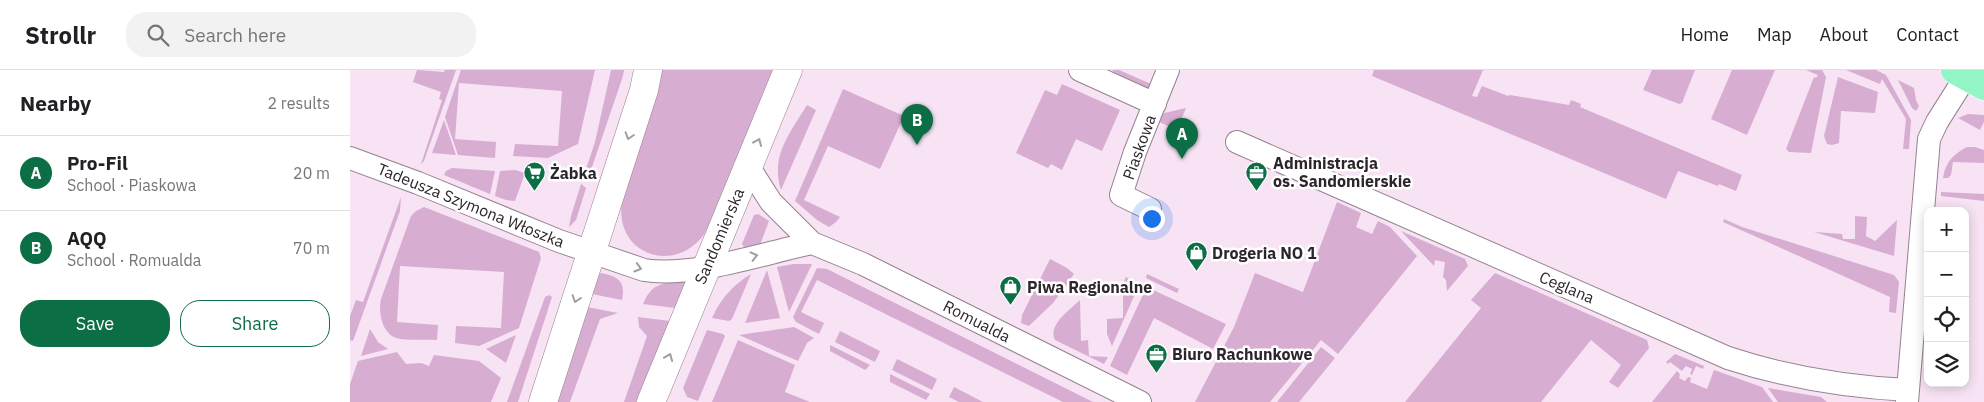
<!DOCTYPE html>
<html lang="en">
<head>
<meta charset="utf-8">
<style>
	:root { --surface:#fff; --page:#f2f2f2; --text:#202124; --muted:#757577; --line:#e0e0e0; --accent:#0c6e44 }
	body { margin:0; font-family:"IBM Plex Sans",sans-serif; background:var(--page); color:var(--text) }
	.controls { position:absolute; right:15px; bottom:15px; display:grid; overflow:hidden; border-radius:10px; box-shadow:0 2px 12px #0003 }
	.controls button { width:45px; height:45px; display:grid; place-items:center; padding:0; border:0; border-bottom:1px solid var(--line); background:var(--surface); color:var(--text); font:25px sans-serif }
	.you { position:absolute; left:801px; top:148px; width:18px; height:18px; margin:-12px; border:4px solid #fff; border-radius:50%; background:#1a73e8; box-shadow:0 0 0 8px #1a73e833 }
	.badge { display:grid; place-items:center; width:32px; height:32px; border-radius:50%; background:var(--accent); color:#fff; font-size:16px; font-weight:700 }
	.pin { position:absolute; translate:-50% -41px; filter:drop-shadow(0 1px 2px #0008) }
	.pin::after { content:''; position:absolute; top:26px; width:18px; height:15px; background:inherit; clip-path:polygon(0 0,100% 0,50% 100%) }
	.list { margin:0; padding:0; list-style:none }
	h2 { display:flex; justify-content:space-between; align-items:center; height:65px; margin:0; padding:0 20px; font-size:21px }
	h2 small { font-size:16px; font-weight:400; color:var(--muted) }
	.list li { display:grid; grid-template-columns:32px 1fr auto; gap:15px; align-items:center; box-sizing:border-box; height:75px; padding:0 20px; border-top:1px solid var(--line) }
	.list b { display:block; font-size:19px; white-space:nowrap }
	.list p { margin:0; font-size:16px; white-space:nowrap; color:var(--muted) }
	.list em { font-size:16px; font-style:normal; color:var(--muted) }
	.actions { display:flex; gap:10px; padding:15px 20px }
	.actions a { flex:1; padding:11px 0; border:1px solid var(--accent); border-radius:20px; text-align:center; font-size:18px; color:var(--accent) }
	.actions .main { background:var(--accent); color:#fff }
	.icon { flex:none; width:28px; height:28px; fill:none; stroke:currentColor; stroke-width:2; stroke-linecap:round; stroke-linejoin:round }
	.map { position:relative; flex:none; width:1634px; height:332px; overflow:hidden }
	header { display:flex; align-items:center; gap:30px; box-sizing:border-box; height:70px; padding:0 25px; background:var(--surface); border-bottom:1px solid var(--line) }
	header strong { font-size:24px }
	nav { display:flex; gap:28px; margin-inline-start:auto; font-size:18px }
	.search { width:350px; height:45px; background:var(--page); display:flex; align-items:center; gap:12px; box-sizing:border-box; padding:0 18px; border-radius:20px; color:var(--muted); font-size:19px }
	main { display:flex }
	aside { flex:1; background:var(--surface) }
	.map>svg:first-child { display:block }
	.green { fill:#d7add2 }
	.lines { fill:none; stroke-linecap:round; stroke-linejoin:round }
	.minor-casing { stroke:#948191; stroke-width:24 }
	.tertiary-casing { stroke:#948191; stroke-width:29 }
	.primary-casing { stroke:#fff; stroke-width:29 }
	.minor { stroke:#fff; stroke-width:22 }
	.tertiary { stroke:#fff; stroke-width:28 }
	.primary { stroke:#93f4c5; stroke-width:28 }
	.oneway { stroke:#a09da0 }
	.labels { text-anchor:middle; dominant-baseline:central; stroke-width:5; stroke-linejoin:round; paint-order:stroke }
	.street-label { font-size:16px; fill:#2d252c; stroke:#fff }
	.poi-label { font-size:16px; font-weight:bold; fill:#2d252c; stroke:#fff; text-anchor:start }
</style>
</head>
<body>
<header>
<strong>Strollr</strong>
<div class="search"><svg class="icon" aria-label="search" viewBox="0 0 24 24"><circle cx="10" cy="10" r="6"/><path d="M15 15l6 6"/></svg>Search here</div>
<nav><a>Home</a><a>Map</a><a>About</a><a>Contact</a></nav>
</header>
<main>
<aside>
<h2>Nearby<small>2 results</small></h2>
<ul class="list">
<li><span class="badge">A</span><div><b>Pro-Fil</b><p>School · Piaskowa</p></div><em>20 m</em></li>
<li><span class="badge">B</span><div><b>AQQ</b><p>School · Romualda</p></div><em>70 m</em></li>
</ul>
<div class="actions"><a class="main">Save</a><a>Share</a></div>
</aside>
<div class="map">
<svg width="1634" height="332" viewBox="0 0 1634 332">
	<rect width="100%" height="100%" fill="#f7e3f4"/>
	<!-- green -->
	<path class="green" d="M67,0L94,2L95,0H106L74,91L71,94L92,30L89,29L91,22L63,12Z
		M111,0H245L228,74L198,88L163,86L165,74L208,76L212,21L109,13L105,69L146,72L145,88L108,85L95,47Z
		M261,0H274L273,6L241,100L235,102L245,72Z
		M312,0H425L357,160C328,207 263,186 272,131Z
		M763,0H769L801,14L799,19L763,2Z
		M1024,0H1133L1122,26L1127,27L1132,16L1158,26L1160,25L1219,35L1221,30L1231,34L1230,37L1392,105L1386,121L1369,114L1368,116L1328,101L1316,129L1022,6Z
		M1302,0H1345L1332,33L1329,34L1293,20Z
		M1382,0H1425L1397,65L1361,49Z
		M1456,0H1472L1476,7L1461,83L1439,82L1436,79L1464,7L1466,8L1468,5Z
		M1496,0H1526L1536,5L1561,50L1559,79H1553L1556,49L1532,9L1530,14Z
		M1488,7L1528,22L1525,43L1491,41L1489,73L1482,75L1477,74L1474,66Z
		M1548,10L1564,18L1566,30L1569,36L1566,41L1562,38Z
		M712,14L770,40L752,81L726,69L712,100L701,94L698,98L666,83L695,20L707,25Z
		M493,19L554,46L530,99L478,76L454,130L490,147L486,152L479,157L467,150L445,131Z
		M457,35L466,40L431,120C420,86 440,63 457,35Z
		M836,38L827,60L807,51L810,44Z
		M1618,44L1634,45V52L1630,60L1608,48Z
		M94,50L106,85L82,83Z
		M1617,77H1625L1634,80V93L1603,92L1601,105L1598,108H1593C1595,93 1603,84 1617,77Z
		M102,98L145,101L140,124L94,105L96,101Z
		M165,100L175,103L165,131L156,130L145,126L150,101Z
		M231,114L236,118L226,150L219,157L221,146Z
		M1591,122L1634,124V131L1591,126Z
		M51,127L50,141L3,271L0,270V246L6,230L13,232Z
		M987,132L1011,143L1006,157L1022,164L1028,151L1040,157L1067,186L988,284L971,270L920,332H845L884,257L905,203L953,222Z
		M74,137L189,182L191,188L169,258L129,276L105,273L106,256L151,258L154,202L50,196L47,252L88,255L87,270C75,269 58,271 46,268C32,263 28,242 31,229L61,146L66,141Z
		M408,144L419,151L410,175L394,177L392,174L404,145Z
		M1505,146L1517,147L1516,166L1525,171L1547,150L1544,186L1464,162L1492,164L1493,169H1505Z
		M1374,149L1392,157L1544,205L1549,212L1546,243L1539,242L1540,227L1373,152Z
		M1051,161L1115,189L1118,196L1097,221L1096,210L1093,207L1095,192L1085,190L1084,196Z
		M700,189L717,198L724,204L703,233L679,256L671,253L672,245Z
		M444,194H462L439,242L427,197Z
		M467,198L477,199L743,332H713L467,210L451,242L474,253L469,264L446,252L443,247Z
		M417,200L430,248L395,253Z
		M250,203C268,206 276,211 272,230L242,224Z
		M1145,203L1297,270L1299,278L1268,318L1259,312L1271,295L1241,270L1191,332H1055L1131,238L1121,230Z
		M401,204L382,249L379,251L362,248C371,228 383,215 401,204Z
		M797,204L829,219L827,223L796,208Z
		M776,207L789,215L762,276L757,264V249L773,248V222H754V212L771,218Z
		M333,210H334L335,214L325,238L293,234C303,212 310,215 333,210Z
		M796,218H799L876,254L863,279L804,248L777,305L760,296Z
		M199,225L202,227L168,332H157L195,227Z
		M730,230L731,271L738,270L739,286L758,287L754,294L705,270C697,255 721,239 730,230Z
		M237,237L268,243L250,249L220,332H207Z
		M288,247L320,251L286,332H274L297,266L289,257Z
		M444,257L464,268L457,273L448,291L389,265Z
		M20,259L28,272L38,279L11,286Z
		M357,260L373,264L375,266L348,331L337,327L333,318Z
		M490,261L530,281L525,292L485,272Z
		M166,265L156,293L136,279Z
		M388,270L445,295L435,322L460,332H362Z
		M480,275L520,295L515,300L480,281Z
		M971,277L985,288L949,332H927Z
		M47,282L56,294L71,293L79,296L84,285L129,291L151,308L141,332H0V314L8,291Z
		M1325,284L1354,296L1353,299L1346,296L1342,305L1340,304L1342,299L1336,296L1332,301L1320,292L1318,294L1316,292Z
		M547,289L587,309L582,320L542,300Z
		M1364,300L1412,317L1423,332H1302L1327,301L1330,304L1329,308L1335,311L1338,307L1341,308L1340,312L1357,319Z
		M540,304L580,324L576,330L540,312Z
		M604,317L633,332H609L599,327Z
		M1418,318L1471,327L1477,332H1428Z"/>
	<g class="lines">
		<defs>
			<path id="minor" d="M730,0L805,34
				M887,72L1378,288C1436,307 1498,317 1558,320
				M0,88L68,113L209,171L294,200C342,208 414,183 462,173
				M398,96L421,132L462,173L513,194L790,332
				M800,139L771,125L785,82L818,0
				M1557,332L1579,69L1587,52L1616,6"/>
			<path id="tertiary" d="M193,332L294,20L298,0
				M301,332L438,0"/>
			<path id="primary" d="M1605,0L1634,16"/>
		</defs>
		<!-- minor casing -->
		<use href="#minor" class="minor-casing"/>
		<!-- tertiary casing -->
		<use href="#tertiary" class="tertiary-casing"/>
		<!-- primary casing -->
		<use href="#primary" class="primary-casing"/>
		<!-- minor -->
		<use href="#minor" class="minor"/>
		<!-- tertiary -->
		<use href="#tertiary" class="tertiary"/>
		<!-- primary -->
		<use href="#primary" class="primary"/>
	</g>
	<!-- one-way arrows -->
	<defs><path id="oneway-chevron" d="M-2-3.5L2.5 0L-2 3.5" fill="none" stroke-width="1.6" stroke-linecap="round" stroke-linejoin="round" transform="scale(1.25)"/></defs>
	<g class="oneway">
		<use href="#oneway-chevron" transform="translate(279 66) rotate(108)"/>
		<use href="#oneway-chevron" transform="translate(408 72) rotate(-67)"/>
		<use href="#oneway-chevron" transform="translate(404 186) rotate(-14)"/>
		<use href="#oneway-chevron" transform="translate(288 198) rotate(17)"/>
		<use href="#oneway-chevron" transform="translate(226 229) rotate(108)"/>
		<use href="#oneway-chevron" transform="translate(319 287) rotate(-68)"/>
	</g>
	<!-- icons -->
	<defs>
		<symbol id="office-pin" viewBox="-11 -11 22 30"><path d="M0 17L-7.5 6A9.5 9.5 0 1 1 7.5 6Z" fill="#0c6e44" stroke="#fff"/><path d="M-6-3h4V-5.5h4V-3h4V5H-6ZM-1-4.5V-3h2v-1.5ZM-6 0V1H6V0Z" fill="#fff"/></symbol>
		<symbol id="supermarket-pin" viewBox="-11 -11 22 30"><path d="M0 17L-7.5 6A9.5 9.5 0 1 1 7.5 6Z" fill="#0c6e44" stroke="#fff"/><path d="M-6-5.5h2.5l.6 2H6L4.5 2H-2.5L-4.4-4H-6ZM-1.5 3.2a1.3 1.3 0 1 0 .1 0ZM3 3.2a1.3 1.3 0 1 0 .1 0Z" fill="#fff"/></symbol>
		<symbol id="shop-pin" viewBox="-11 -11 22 30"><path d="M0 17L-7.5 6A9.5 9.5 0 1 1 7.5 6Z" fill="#0c6e44" stroke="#fff"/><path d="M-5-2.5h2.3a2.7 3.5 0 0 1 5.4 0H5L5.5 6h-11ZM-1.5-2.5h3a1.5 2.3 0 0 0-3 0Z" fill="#fff"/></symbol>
	</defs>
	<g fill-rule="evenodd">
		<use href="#office-pin" x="894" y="90" width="25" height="34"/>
		<use href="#supermarket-pin" x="172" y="90" width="25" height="34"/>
		<use href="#shop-pin" x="834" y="170" width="25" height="34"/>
		<use href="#shop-pin" x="648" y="204" width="25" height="34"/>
		<use href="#office-pin" x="794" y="272" width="25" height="34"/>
	</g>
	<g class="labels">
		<!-- street labels -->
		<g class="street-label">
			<text transform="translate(789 77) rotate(-70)">Piaskowa</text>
			<text transform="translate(121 135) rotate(22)">Tadeusza Szymona Włoszka</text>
			<text transform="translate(369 166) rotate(-67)">Sandomierska</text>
			<text transform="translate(1217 217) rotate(23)">Ceglana</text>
			<text transform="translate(627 251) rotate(27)">Romualda</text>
		</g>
		<!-- poi labels -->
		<g class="poi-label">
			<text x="923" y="93">Administracja<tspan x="923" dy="18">os. Sandomierskie</tspan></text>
			<text x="200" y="103">Żabka</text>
			<text x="862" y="183">Drogeria NO 1</text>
			<text x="677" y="217">Piwa Regionalne</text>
			<text x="822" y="284">Biuro Rachunkowe</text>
		</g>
	</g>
</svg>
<div class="controls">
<button>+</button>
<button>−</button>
<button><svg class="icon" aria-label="locate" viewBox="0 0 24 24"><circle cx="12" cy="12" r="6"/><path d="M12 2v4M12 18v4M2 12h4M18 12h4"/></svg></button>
<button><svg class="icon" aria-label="layers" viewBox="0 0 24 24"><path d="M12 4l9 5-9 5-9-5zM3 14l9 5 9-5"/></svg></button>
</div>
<div class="you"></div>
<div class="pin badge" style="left:832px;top:89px">A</div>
<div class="pin badge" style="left:567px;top:75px">B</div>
</div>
</main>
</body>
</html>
